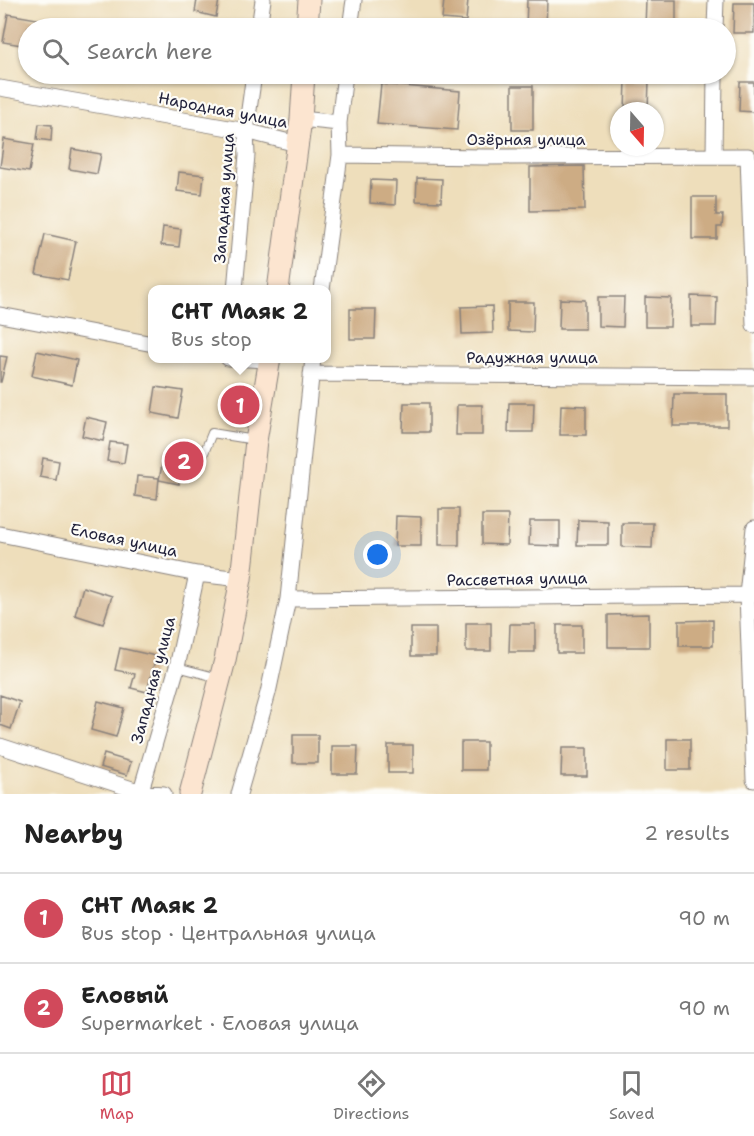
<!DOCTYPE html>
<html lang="en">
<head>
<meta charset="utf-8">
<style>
	:root { --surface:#fff; --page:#f6f6f6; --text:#222; --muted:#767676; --line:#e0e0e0; --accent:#d1495b }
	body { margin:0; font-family:"Shantell Sans",sans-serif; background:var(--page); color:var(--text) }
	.compass { position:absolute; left:610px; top:102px; width:54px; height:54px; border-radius:50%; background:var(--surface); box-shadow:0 2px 4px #0004; rotate:160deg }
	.you { position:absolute; left:378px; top:555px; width:21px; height:21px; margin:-15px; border:4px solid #fff; border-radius:50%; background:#1a73e8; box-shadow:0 0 0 9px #1a73e833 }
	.badge { display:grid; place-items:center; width:39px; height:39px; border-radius:50%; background:var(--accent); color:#fff; font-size:20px; font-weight:700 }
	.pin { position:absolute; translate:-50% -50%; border:3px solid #fff; box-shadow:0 2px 6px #0006 }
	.popup { position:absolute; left:148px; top:285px; width:183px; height:78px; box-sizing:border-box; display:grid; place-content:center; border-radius:12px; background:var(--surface); filter:drop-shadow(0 2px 4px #0005); font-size:20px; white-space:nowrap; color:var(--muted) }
	.popup b { font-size:22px; color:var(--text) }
	.popup::after { content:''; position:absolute; left:50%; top:100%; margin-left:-12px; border:12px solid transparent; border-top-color:var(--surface) }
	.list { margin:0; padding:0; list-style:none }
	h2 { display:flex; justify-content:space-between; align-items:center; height:78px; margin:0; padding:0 24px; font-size:26px }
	h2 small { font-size:20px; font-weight:400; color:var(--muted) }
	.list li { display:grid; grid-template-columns:39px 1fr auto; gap:18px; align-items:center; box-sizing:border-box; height:90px; padding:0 24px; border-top:2px solid var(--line) }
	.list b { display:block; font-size:22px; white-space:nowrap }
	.list p { margin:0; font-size:20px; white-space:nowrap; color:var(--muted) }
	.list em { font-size:20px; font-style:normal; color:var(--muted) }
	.icon { flex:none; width:33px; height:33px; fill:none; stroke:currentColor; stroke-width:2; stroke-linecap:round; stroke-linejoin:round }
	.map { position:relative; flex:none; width:754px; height:794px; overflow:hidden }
	.search { position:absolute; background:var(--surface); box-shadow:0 2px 4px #0004; left:18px; right:18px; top:18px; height:66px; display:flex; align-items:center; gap:15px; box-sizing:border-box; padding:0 21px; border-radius:33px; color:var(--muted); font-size:22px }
	.sheet { height:258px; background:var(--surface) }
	nav { display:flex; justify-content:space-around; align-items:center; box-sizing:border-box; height:84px; border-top:2px solid var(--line); background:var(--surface); font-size:16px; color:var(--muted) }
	nav a { display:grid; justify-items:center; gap:3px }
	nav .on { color:var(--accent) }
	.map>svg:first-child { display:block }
	.building { fill:#cdac84 }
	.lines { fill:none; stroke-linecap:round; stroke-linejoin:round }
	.lane-casing { stroke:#88807b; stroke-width:10 }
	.street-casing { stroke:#88807b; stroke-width:17 }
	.secondary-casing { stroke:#88807b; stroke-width:23 }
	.lane { stroke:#fff; stroke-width:8 }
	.street { stroke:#fff; stroke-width:15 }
	.secondary { stroke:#fce5d0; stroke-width:21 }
	.labels { text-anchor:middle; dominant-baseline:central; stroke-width:4.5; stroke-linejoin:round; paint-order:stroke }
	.street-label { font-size:16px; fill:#22223b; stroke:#fdfcf7 }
</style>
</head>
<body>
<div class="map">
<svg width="754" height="794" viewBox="0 0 754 794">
	<rect width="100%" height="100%" fill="#fdfcf7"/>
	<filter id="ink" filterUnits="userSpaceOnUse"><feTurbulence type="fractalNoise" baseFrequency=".0167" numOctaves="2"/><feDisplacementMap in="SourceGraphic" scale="12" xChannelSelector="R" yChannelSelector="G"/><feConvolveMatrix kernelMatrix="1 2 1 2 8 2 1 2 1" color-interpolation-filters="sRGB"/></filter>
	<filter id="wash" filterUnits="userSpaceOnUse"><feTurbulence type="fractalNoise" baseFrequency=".008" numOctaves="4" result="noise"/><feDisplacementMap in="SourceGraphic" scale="24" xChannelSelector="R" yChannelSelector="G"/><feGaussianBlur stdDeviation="1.35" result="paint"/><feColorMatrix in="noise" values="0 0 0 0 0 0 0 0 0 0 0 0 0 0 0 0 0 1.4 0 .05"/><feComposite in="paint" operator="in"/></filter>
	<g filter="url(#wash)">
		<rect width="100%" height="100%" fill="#eedebb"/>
		<g id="blocks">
			<!-- building -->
			<path class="building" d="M197,0H219L216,17L195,12Z
				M444,0H468L466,21L442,19Z
				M527,0H547L546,28H526Z
				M646,0H676V28H645Z
				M734,3H754V33H733Z
				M8,14L43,20L42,28H28V46L3,42Z
				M626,79L649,80L648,111H625Z
				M740,82H754V112L739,111Z
				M381,84L460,91L457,130L377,124Z
				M512,86H533V130H512Z
				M39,124L52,125L51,141L37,139Z
				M4,139L34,144L29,172L0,167Z
				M72,149L101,154L97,174L69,169Z
				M584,166L585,210L530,211V167Z
				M179,172L204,175L202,194L177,191Z
				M417,178L442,179L441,202L416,201Z
				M371,180L396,181L395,205L370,203Z
				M692,197H716V215H723L722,227H717V239H692Z
				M163,227L181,229L179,247L161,245Z
				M45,234L76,241L68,280L36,274Z
				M691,296L717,297L716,326H691Z
				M598,297H624L623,327L598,326Z
				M645,297L671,298L670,327H645Z
				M560,299L585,300V329H559Z
				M508,302H534L533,332L508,331Z
				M492,306L493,333L462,334L461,307Z
				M350,309H376L375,339H350Z
				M37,351L77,360L72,385L32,376Z
				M0,356L7,357L1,382H0Z
				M156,387L183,391L178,418L152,413Z
				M674,394H727V426H673Z
				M404,403H429V432H403Z
				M509,403H534L533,432H508Z
				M457,405H482V435H456Z
				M561,405L586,406V435H560Z
				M86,417L107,422L103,441L82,436Z
				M110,442L127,444L124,463L107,461Z
				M165,450L185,453L179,484L159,480Z
				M43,458L59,461L56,480L40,477Z
				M137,476L159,478L157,499L135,496Z
				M439,509H459V545H439Z
				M482,515H508L507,545L482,544Z
				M396,516L421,517V546H395Z
				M578,520L608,521V545H577Z
				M530,521H560V546L529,545Z
				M622,523H653L652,548L622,547Z
				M83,587L112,596L103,624L75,615Z
				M649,614V647H608V615Z
				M713,620V646H679V621Z
				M466,623H491V651H466Z
				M510,624H535V652H509Z
				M557,625H582V653H557Z
				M411,628H436V656H411Z
				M120,648L156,656L147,692L131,688L135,674L115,670Z
				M0,695L20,702L11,729L0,725Z
				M98,701L124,708L116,737L91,730Z
				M293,735H318V763H293Z
				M667,739H690V770H667Z
				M461,742H486V770H461Z
				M388,745H413V773H388Z
				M332,746H358L357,774H332Z
				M562,748H587V776H561Z
				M104,754L131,762L127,775L100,767Z"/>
		</g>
	</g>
	<g filter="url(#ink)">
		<use href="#blocks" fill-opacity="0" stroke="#88807b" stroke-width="1.5"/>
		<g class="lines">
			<defs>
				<path id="lane" d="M200,463L212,433L255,440
					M177,667L219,678"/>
				<path id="street" d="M259,28L263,0
					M350,28L354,0
					M715,28L716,0
					M0,88L246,131L297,144
					M301,119L339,123
					M340,155L484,157L748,156L754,325
					M714,156L715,74
					M235,290L247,155L246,131L254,74
					M322,290L340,155L339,123L345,74
					M0,315L153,344
					M228,358L269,360
					M311,374L754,377
					M754,528L747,595L754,780
					M0,534L197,574L241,579
					M288,599L747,595
					M0,746L141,792L164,794
					M140,794L177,667L197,574
					M239,794L268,693L288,599L313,358"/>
				<path id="secondary" d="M307,28L309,0
					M278,290L301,119L304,74
					M190,794L225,660L241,579L256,441L270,358"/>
			</defs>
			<!-- lane casing -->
			<use href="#lane" class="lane-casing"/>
			<!-- street casing -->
			<use href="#street" class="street-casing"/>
			<!-- secondary casing -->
			<use href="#secondary" class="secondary-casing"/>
			<!-- lane -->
			<use href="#lane" class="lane"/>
			<!-- street -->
			<use href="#street" class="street"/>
			<!-- secondary -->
			<use href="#secondary" class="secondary"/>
		</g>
	</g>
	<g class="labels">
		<!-- street labels -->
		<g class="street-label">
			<text transform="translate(223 110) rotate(11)">Народная улица</text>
			<text x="526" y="139">Озёрная улица</text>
			<text transform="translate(224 198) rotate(-86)">Западная улица</text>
			<text x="532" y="357">Радужная улица</text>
			<text transform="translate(124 540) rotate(12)">Еловая улица</text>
			<text transform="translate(517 579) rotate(-1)">Рассветная улица</text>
			<text transform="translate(153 680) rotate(-75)">Западная улица</text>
		</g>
	</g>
</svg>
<svg class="compass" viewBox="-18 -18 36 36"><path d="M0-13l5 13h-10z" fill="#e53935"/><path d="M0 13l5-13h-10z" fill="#767676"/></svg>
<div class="you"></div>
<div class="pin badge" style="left:240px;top:405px">1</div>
<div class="popup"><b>СНТ Маяк 2</b>Bus stop</div>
<div class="pin badge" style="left:184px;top:461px">2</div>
<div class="search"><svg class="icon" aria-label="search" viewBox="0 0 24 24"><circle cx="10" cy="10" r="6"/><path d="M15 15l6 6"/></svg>Search here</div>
</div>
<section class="sheet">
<h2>Nearby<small>2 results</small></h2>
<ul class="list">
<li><span class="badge">1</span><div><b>СНТ Маяк 2</b><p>Bus stop · Центральная улица</p></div><em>90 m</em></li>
<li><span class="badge">2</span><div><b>Еловый</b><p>Supermarket · Еловая улица</p></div><em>90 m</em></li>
</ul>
</section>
<nav>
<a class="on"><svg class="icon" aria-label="map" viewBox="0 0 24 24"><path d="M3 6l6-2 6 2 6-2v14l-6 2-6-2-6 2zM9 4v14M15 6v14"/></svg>Map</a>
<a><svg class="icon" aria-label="directions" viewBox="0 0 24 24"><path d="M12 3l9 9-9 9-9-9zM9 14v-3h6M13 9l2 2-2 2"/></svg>Directions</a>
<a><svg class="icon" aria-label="saved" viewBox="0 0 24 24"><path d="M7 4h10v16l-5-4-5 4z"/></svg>Saved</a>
</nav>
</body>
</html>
